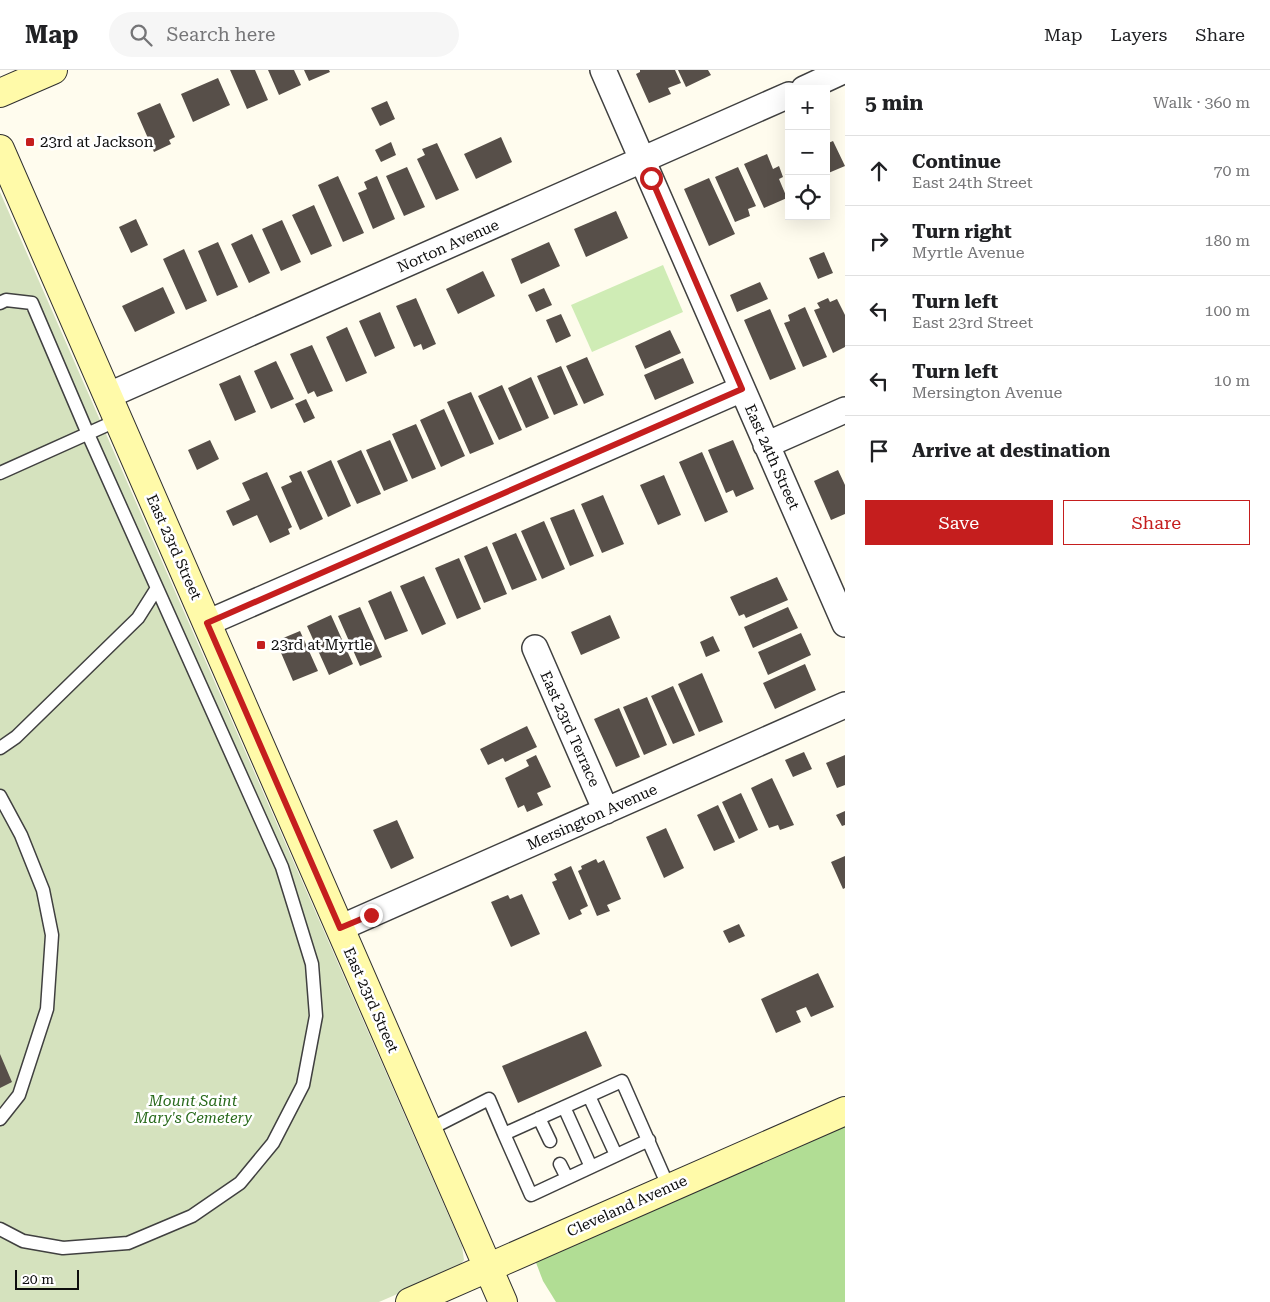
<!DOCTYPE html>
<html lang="en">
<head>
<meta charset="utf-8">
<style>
	:root { --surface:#fff; --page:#f6f6f6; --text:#202124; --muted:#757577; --line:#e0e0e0; --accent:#c51e1e }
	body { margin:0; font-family:"Roboto Serif",serif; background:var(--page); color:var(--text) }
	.controls { position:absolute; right:15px; top:15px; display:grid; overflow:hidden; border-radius:0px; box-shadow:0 5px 20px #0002 }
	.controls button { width:45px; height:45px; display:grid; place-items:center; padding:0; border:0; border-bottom:1px solid var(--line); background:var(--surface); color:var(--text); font:25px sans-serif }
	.scale { position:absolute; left:15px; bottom:12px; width:64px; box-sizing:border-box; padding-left:5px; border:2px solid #0d0d0d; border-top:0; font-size:14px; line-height:18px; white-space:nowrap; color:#0d0d0d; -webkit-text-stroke:4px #fff; paint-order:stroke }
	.stop { position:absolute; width:15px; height:15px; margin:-11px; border:4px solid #c51e1e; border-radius:50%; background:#fff }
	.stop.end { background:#c51e1e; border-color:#fff; box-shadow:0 1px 5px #0008 }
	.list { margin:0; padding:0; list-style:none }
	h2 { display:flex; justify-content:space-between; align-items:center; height:65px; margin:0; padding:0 20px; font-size:21px }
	h2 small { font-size:16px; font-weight:400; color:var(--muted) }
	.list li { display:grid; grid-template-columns:32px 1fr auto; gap:15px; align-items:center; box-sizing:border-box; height:70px; padding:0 20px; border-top:1px solid var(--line) }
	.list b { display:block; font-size:19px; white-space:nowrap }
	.list p { margin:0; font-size:16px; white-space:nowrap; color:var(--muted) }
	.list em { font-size:16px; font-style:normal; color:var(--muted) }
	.actions { display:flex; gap:10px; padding:15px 20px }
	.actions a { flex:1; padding:11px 0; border:1px solid var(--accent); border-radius:0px; text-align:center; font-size:18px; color:var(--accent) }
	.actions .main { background:var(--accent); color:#fff }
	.icon { flex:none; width:28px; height:28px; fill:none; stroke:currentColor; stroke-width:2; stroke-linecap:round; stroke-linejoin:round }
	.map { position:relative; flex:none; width:845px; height:1232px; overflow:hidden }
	header { display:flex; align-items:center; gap:30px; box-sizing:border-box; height:70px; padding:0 25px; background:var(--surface); border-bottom:1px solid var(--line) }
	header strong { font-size:24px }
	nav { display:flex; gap:28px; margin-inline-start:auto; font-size:18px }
	.search { width:350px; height:45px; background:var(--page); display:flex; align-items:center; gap:12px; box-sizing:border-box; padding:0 18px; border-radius:28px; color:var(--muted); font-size:19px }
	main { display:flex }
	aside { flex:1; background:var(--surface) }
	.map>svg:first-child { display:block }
	.green { fill:#cfecb5 }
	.forest { fill:#b1dd94 }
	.cemetery { fill:#d5e2be }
	.building { fill:#574f49 }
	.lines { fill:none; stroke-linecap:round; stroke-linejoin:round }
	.lane-casing { stroke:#404040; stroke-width:15 }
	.street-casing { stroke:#404040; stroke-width:28 }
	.secondary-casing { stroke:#2f2f2f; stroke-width:30 }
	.lane { stroke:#fff; stroke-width:12 }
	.street { stroke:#fff; stroke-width:25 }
	.secondary { stroke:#fffaa9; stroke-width:28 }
	.route { stroke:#c51e1e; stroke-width:6 }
	.poi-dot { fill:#c51e1e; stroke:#fff; stroke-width:2 }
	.labels { text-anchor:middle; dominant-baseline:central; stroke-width:5; stroke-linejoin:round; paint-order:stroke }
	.poi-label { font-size:15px; fill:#0d0d0d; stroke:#fff; text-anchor:start }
	.street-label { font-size:15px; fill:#0d0d0d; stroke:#fff }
	.park-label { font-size:15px; font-style:italic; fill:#27691a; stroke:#fff }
</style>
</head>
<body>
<header>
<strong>Map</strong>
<div class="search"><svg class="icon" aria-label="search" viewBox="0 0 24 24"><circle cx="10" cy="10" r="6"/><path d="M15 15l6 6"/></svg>Search here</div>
<nav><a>Map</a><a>Layers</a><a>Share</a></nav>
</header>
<main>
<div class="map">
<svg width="845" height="1232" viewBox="0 0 845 1232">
	<rect width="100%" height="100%" fill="#fffcee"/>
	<!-- green -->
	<path class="green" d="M663,195L683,242L592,282L571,235Z"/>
	<!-- forest -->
	<path class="forest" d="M845,1055V1232H556L543,1211L535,1190Z"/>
	<!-- cemetery -->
	<path class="cemetery" d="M0,122L462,1176L464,1190L457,1198L379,1232H0Z"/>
	<!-- building -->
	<path class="building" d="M230,0H255L268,30L247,39Z
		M268,0H294L301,15L279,25Z
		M304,0H329L330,2L309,11Z
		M640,0H675L681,13L668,18L671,24L649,33L636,4L640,2Z
		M678,0H708L711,5L686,17Z
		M218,8L230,35L193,52L181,24Z
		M387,31L395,49L380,56L371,38Z
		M160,33L175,67L169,70L171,74L154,82L137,43Z
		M501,67L512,92L476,109L464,84Z
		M833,71L845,96L826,104V74Z
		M391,72L396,85L381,92L375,80Z
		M437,73L459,120L436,130L417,89L425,85L422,79Z
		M767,84L773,99L779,96L783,107L779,109L787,128L764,138L744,94Z
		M407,97L425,137L404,146L386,106Z
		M738,97L756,136L748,139L750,146L735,152L715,107Z
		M338,106L364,163L343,172L318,115Z
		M377,106L395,149L373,159L358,123L367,119L364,112Z
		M709,108L735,164L709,176L684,119Z
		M314,135L332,176L311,185L292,145Z
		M616,141L628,168L586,187L574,159Z
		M136,149L148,175L131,183L119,157Z
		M282,150L301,192L281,201L262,159Z
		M252,164L270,203L249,213L231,174Z
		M218,172L238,217L217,226L198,181Z
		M549,172L560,196L521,214L511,189Z
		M184,179L207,231L186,240L163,189Z
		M824,182L833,203L818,209L809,188Z
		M483,201L495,226L458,244L446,219Z
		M760,212L768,229L737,242L730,225Z
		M163,217L175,243L135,262L122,236Z
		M544,218L552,235L536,242L528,225Z
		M416,228L436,274L423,280L421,274L414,277L396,236Z
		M828,228L830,232L837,229L845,245V277L833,283L814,240L820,238L817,233Z
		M805,237L827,287L803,297L784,253L790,251L788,245Z
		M770,239L796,299L770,310L744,250Z
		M380,242L395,278L375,287L359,251Z
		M561,244L571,266L556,273L546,250Z
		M347,257L367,303L346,312L326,267Z
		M670,260L681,283L645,299L635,276Z
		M312,275L333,321L317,327L314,321L308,324L290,284Z
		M587,287L604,325L584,334L566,296Z
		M683,288L694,313L655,330L644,305Z
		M276,291L294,329L271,339L254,301Z
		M561,296L578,335L554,345L537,306Z
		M240,305L256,342L235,351L219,314Z
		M531,307L549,348L526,358L508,318Z
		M502,315L522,360L499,370L478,326Z
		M471,322L494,374L470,384L447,332Z
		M306,329L315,348L304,353L295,334Z
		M444,339L465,386L441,397L420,350Z
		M416,354L436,399L412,409L392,364Z
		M210,370L219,389L197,400L188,380Z
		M390,370L408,411L384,421L366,380Z
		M733,370L754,419L736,427L733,420L726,423L708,380Z
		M361,380L381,424L357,434L337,391Z
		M702,382L728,442L705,452L679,392Z
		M331,390L351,436L328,447L307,401Z
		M838,400L845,415V444L831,450L814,411Z
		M301,401L323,449L300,460L281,417L292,412L289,406Z
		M267,402L292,457L288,459L290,464L270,473L257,445L233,456L226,441L250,430L242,413Z
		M664,405L681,445L658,455L640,415Z
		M603,425L624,474L602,483L581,434Z
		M574,439L594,486L570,496L550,448Z
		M544,451L565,499L542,509L521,461Z
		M516,463L537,510L512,520L492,473Z
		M487,476L507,524L484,533L464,486Z
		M459,488L481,539L457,549L435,498Z
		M424,506L446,554L422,565L400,516Z
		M777,507L788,530L746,548L744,544L739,546L730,527Z
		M391,521L408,561L385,570L368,531Z
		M360,537L382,587L360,596L338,546Z
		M788,537L798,558L753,578L744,557Z
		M331,545L353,594L329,605L307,556Z
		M610,545L620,568L581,585L571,562Z
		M300,561L318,601L293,611L276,571Z
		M801,563L811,585L768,605L758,582Z
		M713,566L720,581L706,587L700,572Z
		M805,594L816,620L775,639L763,613Z
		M702,603L723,652L699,662L678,614Z
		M673,616L695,665L673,674L651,626Z
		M647,627L667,675L644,685L623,637Z
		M619,638L640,687L616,697L594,649Z
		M527,656L537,677L505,692L503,688L488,695L480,679Z
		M804,682L812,699L793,707L785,690Z
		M536,685L551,717L537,723L543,735L527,742L524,735L518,738L505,708L529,696L526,690Z
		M845,685V715L837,718L826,693Z
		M772,708L794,755L780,760L778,755L769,758L751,718Z
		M741,723L758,760L739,769L722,732Z
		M718,735L735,772L714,781L697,745Z
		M845,741V755L842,756L836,745Z
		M397,750L414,788L391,799L373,760Z
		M666,758L684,798L664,808L646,767Z
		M845,786V818L843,819L831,792Z
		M596,789L598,793L604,790L621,829L607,835L610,841L597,846L578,801L582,799L581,796Z
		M571,796L588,836L580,840L582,844L569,850L552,812L557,810L554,804Z
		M522,824L540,864L511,877L491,832L508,825L510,829Z
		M739,854L745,866L729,873L723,861Z
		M818,903L834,937L811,947L806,937L796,941L801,952L776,963L761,929Z
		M586,961L602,996L518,1033L502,996Z
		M0,984L12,1012L0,1018Z"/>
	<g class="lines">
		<defs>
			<path id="lane" d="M0,233L6,230L32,233L88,364L282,797L312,894L316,946L303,1015L273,1073L240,1113L192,1146L128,1173L63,1178L23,1171L0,1159
				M0,403L118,350
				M0,678L16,667L138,548L157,518
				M0,726L21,765L43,820L52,865L47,939L19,1025L0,1049
				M589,1026L616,1085
				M564,1037L591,1097
				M539,1048L550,1071
				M428,1060L489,1029L504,1064L622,1011L669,1118
				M504,1064L531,1125L649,1070
				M560,1094L567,1108"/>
			<path id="street" d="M603,0L845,554
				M804,19L845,0
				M107,326L789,25
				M766,375L845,340
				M207,553L742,319
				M535,578L606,741
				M340,858L845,635"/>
			<path id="secondary" d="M0,23L53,0
				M0,79L503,1232
				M410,1232L845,1041"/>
		</defs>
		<!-- lane casing -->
		<use href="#lane" class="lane-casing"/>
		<!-- street casing -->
		<use href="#street" class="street-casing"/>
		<!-- secondary casing -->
		<use href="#secondary" class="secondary-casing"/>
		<!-- lane -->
		<use href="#lane" class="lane"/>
		<!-- street -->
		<use href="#street" class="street"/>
		<!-- secondary -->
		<use href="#secondary" class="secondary"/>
	</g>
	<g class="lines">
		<!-- route -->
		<path class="route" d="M371,845L340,858L207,553L742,319L651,108"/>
	</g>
	<!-- markers -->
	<g class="poi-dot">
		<rect x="25" y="67" width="10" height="10" rx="2.5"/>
		<rect x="256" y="570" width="10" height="10" rx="2.5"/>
	</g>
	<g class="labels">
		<!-- poi labels -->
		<g class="poi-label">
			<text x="40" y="72">23rd at Jackson</text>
			<text x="271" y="575">23rd at Myrtle</text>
		</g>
		<!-- street labels -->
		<g class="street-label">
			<text transform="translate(448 176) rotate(-24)">Norton Avenue</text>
			<text transform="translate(772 387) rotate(66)">East 24th Street</text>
			<text transform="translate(174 477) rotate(66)">East 23rd Street</text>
			<text transform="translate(570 659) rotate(66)">East 23rd Terrace</text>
			<text transform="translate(592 747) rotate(-24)">Mersington Avenue</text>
			<text transform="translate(371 930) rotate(66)">East 23rd Street</text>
			<text transform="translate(627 1136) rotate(-24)">Cleveland Avenue</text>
		</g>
		<!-- park labels -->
		<g class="park-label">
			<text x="193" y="1031">Mount Saint<tspan x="193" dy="17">Mary's Cemetery</tspan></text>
		</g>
	</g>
</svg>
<div class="controls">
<button>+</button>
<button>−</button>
<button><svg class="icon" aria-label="locate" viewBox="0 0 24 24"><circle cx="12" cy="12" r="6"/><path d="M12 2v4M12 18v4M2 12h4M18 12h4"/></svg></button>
</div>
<div class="scale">20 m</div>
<div class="stop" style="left:651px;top:108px"></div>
<div class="stop end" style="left:371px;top:845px"></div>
</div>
<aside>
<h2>5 min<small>Walk · 360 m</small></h2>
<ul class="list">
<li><svg class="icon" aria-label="ahead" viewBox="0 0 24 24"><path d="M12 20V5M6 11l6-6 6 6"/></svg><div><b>Continue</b><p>East 24th Street</p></div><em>70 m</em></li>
<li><svg class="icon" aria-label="right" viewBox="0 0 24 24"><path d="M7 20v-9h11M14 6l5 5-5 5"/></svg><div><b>Turn right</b><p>Myrtle Avenue</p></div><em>180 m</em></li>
<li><svg class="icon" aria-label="left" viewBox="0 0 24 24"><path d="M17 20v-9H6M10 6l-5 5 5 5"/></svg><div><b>Turn left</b><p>East 23rd Street</p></div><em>100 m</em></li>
<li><svg class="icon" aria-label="left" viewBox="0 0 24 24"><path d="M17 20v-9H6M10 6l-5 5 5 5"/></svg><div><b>Turn left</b><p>Mersington Avenue</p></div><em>10 m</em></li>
<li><svg class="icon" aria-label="arrive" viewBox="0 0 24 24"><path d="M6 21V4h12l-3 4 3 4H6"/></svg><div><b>Arrive at destination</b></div></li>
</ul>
<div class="actions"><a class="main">Save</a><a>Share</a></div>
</aside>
</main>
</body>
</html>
